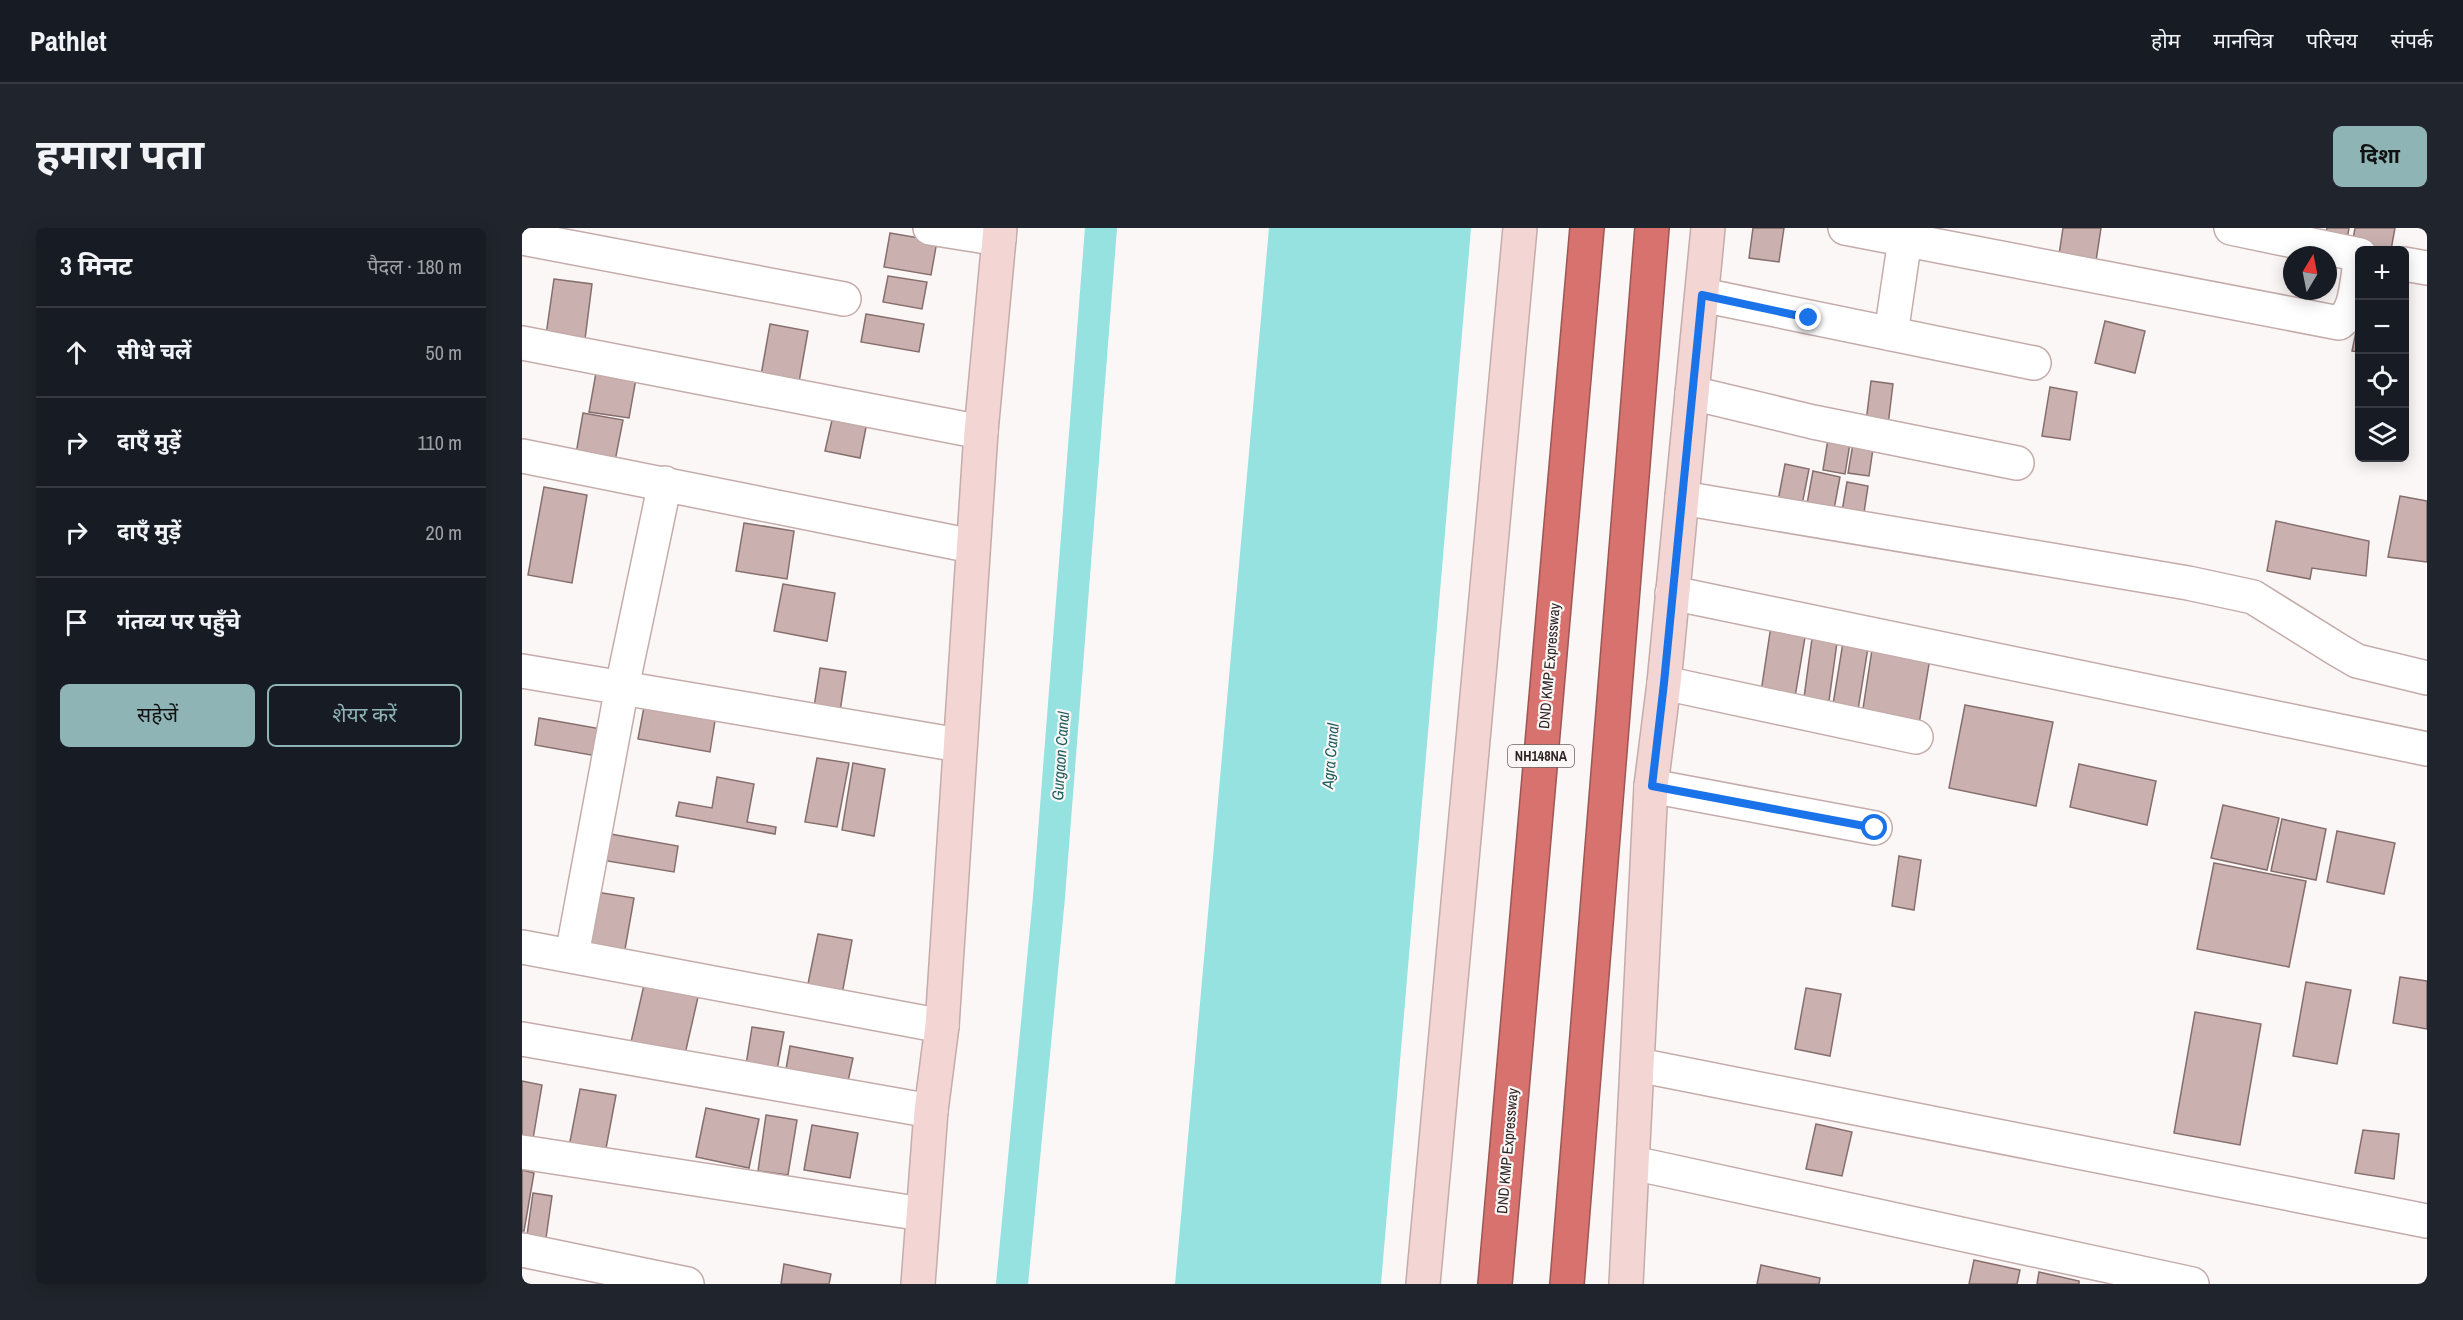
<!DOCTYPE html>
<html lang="hi">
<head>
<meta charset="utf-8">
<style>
	:root { --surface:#171b24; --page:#20242c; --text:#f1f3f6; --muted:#9ea1a6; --line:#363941; --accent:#8fb4b5 }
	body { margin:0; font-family:"Archivo Narrow","Noto Sans Devanagari",sans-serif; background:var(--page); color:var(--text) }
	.controls { position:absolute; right:18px; top:18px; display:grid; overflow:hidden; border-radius:9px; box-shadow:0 3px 15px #0003 }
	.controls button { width:54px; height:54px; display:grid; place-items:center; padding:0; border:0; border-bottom:2px solid var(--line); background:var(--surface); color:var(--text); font:30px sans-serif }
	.compass { position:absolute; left:1761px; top:18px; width:54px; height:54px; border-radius:50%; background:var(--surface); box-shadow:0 3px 15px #0003; rotate:10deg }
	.stop { position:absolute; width:18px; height:18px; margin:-14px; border:4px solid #1a73e8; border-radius:50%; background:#fff }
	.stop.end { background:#1a73e8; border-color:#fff; box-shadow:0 2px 6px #0008 }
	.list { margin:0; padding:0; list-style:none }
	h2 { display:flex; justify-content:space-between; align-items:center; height:78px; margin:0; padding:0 24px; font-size:26px }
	h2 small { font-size:20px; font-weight:400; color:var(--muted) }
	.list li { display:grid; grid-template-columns:39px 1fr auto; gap:18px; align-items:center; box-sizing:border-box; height:90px; padding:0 24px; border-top:2px solid var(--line) }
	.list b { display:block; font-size:22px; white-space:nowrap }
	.list em { font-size:20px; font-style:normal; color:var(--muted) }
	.actions { display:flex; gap:12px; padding:18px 24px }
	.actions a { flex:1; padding:14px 0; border:2px solid var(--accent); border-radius:9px; text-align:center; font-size:21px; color:var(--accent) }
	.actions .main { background:var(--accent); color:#111 }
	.icon { flex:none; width:33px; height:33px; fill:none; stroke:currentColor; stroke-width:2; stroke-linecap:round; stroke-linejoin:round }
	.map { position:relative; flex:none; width:1905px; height:1056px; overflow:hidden; border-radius:9px }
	header { display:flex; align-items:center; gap:36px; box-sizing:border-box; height:84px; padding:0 30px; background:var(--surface); border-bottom:2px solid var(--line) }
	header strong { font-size:28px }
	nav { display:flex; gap:33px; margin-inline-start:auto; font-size:21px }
	.intro { display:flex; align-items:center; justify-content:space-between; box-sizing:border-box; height:144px; padding:0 36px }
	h1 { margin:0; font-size:42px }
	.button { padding:15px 27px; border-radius:9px; background:var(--accent); color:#111; font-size:21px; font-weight:700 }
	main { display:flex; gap:36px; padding:0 36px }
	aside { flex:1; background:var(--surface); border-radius:9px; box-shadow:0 3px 15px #0003 }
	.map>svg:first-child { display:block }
	.water { fill:#95e2e1 }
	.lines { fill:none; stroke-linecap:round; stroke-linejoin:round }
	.canal { stroke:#95e2e1; stroke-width:32 }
	.building { fill:#cab1af; stroke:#856e6c; stroke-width:1.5 }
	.street-casing { stroke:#c4acaa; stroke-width:36 }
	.secondary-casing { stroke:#c4acaa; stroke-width:36 }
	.highway-casing { stroke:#9c5754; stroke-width:36 }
	.street { stroke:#fff; stroke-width:33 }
	.secondary { stroke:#f3d5d4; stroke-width:33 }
	.highway { stroke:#d7726e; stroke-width:33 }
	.route { stroke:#1a73e8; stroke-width:8 }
	.labels { text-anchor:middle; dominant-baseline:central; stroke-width:4.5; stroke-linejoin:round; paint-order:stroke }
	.shield { fill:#fcf7f7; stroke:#6c6463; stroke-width:1.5 }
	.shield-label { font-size:14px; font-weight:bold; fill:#2e2524 }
	.street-label { font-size:15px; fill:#2e2524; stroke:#fcf7f7 }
	.water-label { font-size:16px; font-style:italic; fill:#1f5f5f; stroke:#fcf7f7 }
</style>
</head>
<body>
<header>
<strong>Pathlet</strong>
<nav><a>होम</a><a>मानचित्र</a><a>परिचय</a><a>संपर्क</a></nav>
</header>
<div class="intro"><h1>हमारा पता</h1><a class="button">दिशा</a></div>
<main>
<aside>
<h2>3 मिनट<small>पैदल · 180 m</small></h2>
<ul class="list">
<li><svg class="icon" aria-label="ahead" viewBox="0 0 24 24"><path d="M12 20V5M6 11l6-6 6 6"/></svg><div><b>सीधे चलें</b></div><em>50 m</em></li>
<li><svg class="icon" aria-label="right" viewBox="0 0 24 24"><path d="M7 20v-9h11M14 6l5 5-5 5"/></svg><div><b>दाएँ मुड़ें</b></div><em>110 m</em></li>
<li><svg class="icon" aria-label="right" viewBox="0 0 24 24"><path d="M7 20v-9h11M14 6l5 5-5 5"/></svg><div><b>दाएँ मुड़ें</b></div><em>20 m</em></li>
<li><svg class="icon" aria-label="arrive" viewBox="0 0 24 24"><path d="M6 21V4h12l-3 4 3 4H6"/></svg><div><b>गंतव्य पर पहुँचे</b></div></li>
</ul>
<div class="actions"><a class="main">सहेजें</a><a>शेयर करें</a></div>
</aside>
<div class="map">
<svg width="1905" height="1056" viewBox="0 0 1905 1056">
	<rect width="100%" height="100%" fill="#fcf7f7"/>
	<!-- water -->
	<path class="water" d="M747,0H949L859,1056H653Z"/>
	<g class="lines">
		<!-- canal -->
		<path class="canal" d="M490,1056L527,669L579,0"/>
	</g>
	<!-- building -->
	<path class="building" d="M1231,0H1262L1257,34L1227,30Z
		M1541,0H1579L1572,46L1535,40Z
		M1805,0H1827L1824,17L1802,13Z
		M1833,0H1873L1869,22L1829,23Z
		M368,5L415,13L409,47L362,39Z
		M366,48L405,54L400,81L361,74Z
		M32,51L70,56L62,119L23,114Z
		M344,86L402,96L397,124L339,114Z
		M1837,89H1838V124L1830,123Z
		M1583,93L1623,103L1613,145L1573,135Z
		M248,96L286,103L276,160L238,153Z
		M75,139L115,145L107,190L67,184Z
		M1349,153L1371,156L1366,197L1344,194Z
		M1528,159L1555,164L1548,212L1520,208Z
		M312,183L346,189L338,230L303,223Z
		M61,185L101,192L93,233L54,226Z
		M1308,199L1330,203L1323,246L1301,242Z
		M1333,204L1353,207L1347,248L1326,245Z
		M1263,236L1287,241L1279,282L1255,278Z
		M1291,243L1318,249L1310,292L1283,287Z
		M1325,254L1346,258L1340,298L1318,295Z
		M22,259L65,267L50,355L6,347Z
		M1878,268L1905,273V334L1866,329Z
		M1754,293L1847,313L1844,348L1790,340L1788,351L1745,343Z
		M222,295L272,303L265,351L214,343Z
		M261,356L313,365L305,413L252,403Z
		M1250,391L1285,397L1273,469L1239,464Z
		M1291,403L1316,407L1306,480L1281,477Z
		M1322,408L1347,413L1335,488L1310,483Z
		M1351,415L1409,424L1396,502L1339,494Z
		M298,440L324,444L317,490L291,486Z
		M124,468L195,480L188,524L116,511Z
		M1443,477L1531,494L1514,578L1427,560Z
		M17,490L85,502L80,529L13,517Z
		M295,530L327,535L315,599L283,594Z
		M331,535L363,541L352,608L320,602Z
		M1557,536L1634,553L1625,597L1548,579Z
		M195,549L232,556L225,594L254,599L253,606L154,588L157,574L190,580Z
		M1701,577L1757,590L1745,642L1689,630Z
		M1760,591L1804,601L1794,652L1749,643Z
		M1815,603L1873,615L1862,666L1805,654Z
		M83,605L156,618L152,644L79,632Z
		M1377,628L1399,632L1392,682L1370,678Z
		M1692,635L1784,653L1767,739L1675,721Z
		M68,663L112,670L102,727L59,719Z
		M296,706L330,712L319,772L284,766Z
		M1878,749L1905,753V801L1871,795Z
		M1784,754L1829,762L1815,836L1771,828Z
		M122,757L176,769L161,835L106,827Z
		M1284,760L1319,766L1308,828L1273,821Z
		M1673,784L1739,796L1718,917L1652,905Z
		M230,799L262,804L255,842L224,837Z
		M268,818L331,830L325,858L263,847Z
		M0,853L20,857L11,911L0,909Z
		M58,861L94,867L82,931L46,924Z
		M184,880L237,891L227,940L174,929Z
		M244,887L275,892L266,947L236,943Z
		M1294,896L1330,904L1320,948L1284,941Z
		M290,897L336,905L328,950L282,942Z
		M1841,902L1877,906L1872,951L1833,945Z
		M0,942L12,945L2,1003H0Z
		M11,965L30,968L24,1010L5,1007Z
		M1452,1032L1498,1042L1495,1056H1447Z
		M262,1036L309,1046L307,1056H259Z
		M1239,1037L1298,1050L1297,1056H1235Z
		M1517,1044L1557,1053V1056H1515Z"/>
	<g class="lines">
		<defs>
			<path id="street" d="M408,0L477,11
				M1323,0L1817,95C1835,83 1834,55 1838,36
				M1709,0L1838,27
				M0,10L322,71
				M1882,36L1905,40
				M1180,67L1512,135
				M1369,106L1383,11
				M0,115L459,204
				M1170,165L1291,194L1495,235
				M0,228L450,318
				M1160,270L1666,355L1731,369L1816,422L1835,433L1905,450
				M1150,365L1905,521
				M0,443L437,517
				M1142,455L1394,509
				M1129,558L1353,600
				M0,719L420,798
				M50,727L100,459L143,255
				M0,811L409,883
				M1116,837L1905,993
				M0,924L400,986
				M1111,935L1670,1056
				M0,1022L165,1056"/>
			<path id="secondary" d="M396,1056L409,883L420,798L459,204L478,0
				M901,1056L998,0
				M1104,1056L1129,558L1142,455L1186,0"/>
			<path id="highway" d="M973,1056L1065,0
				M1045,1056L1130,0"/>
		</defs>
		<!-- street casing -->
		<use href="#street" class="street-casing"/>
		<!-- secondary casing -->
		<use href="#secondary" class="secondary-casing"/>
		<!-- highway casing -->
		<use href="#highway" class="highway-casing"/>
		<!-- street -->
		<use href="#street" class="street"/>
		<!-- secondary -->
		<use href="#secondary" class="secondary"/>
		<!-- highway -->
		<use href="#highway" class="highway"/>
	</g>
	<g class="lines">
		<!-- route -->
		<path class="route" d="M1287,90L1180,67L1142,455L1130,558L1353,600"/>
	</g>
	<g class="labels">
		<!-- shield labels -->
		<rect class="shield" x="986" y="517" width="66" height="22" rx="4.5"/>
		<g class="shield-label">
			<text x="1019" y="528">NH148NA</text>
		</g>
		<!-- street labels -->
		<g class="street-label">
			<text transform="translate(1027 438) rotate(-85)">DND KMP Expressway</text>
			<text transform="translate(985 923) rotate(-85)">DND KMP Expressway</text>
		</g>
		<!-- water labels -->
		<g class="water-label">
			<text transform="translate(538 528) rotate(-86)">Gurgaon Canal</text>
			<text transform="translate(808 528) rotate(-85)">Agra Canal</text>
		</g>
	</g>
</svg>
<div class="controls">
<button>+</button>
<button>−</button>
<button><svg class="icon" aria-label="locate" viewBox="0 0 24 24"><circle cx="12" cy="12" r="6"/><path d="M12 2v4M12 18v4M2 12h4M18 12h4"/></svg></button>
<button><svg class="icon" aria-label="layers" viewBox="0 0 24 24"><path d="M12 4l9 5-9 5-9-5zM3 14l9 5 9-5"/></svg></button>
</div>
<svg class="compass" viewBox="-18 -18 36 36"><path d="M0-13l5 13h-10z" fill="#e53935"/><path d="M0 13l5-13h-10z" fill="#9ea1a6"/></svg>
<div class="stop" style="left:1353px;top:600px"></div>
<div class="stop end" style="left:1287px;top:90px"></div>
</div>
</main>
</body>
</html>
